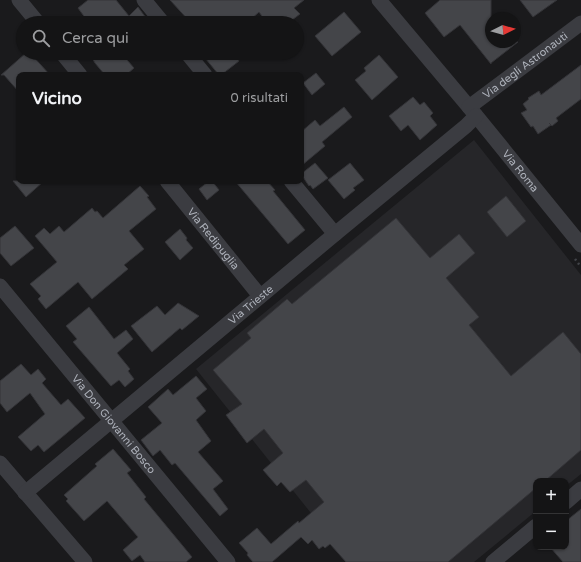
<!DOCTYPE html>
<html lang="it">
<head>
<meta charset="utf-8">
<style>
	:root { --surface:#141415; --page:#212122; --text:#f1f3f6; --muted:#9d9ea0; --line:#333334 }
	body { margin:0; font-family:"Varela Round",sans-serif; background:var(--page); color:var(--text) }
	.controls { position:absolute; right:12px; bottom:12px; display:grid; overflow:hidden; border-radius:8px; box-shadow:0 1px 3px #0004 }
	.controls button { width:36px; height:36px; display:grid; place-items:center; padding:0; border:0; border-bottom:1px solid var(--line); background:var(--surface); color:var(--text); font:20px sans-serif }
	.compass { position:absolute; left:485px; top:12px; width:36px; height:36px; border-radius:50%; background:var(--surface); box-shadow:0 1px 3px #0004; rotate:85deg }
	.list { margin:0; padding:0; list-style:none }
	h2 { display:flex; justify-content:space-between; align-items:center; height:52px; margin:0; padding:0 16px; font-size:17px }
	h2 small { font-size:13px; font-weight:400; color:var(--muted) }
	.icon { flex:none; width:22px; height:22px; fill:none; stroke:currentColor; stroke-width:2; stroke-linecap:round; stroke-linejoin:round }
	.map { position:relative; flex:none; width:581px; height:562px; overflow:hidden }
	.search { position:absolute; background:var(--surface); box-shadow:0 1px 3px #0004; left:16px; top:16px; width:288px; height:44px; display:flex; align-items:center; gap:10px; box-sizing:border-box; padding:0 14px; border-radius:22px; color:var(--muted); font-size:15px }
	.panel { position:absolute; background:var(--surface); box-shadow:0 1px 3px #0004; left:16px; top:72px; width:288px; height:112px; border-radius:8px }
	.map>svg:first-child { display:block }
	.built { fill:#262629 }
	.building { fill:#444549; stroke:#343438 }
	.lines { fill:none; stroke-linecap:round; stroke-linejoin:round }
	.path { stroke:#414348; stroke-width:2.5; stroke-dasharray:2 3; stroke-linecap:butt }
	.street { stroke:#3b3c41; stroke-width:15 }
	.labels { text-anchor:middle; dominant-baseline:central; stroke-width:3; stroke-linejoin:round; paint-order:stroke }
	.street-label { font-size:11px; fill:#adb1ba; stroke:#151517 }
</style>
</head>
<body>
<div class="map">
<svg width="581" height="562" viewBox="0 0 581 562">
	<rect width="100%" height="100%" fill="#1a1a1c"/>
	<!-- built -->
	<path class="built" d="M474,140L581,275V474L566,486V481H536V511L474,562H350L196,369Z"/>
	<!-- building -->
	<path class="building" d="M88,0H116L129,16L138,7L146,18L139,23H89L78,8Z
		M170,0H304L294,8L300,14L288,23H267L259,12L247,23H191Z
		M440,0H491V42H518L491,63V64L460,25L444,37L425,13Z
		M520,0H557L533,17Z
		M344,12L361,32L332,56L315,36Z
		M26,53H30L50,75H19V92L4,75H1Z
		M89,53H121L134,68L126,75H105L95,63Z
		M201,53H233L239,61L221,75H219Z
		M379,55L398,77L372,100L355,80L366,71L364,68Z
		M581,65V99L556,118L558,121L552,126L549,123L551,125L538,134L533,126L531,127L521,113L527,110L523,104L529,99L528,98L539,91L541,95Z
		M316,73L325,84L312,95L303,83Z
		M413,97L420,105L424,102L433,113L430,116L437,125L420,140L408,125L401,131L389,116Z
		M344,107L352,117L322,142L325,146L301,166V132L315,120L320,126Z
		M315,163L328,178L313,189L310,185L309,186L301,174Z
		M350,163L364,180L353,188L355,190L344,199L328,180Z
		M13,181H44L26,197Z
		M209,181H212L219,190L207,200L199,189Z
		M235,181H267L275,190L273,191L305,230L288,244Z
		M140,186L149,196L147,197L156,209L129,231L144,249L124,265L128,269L92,299L78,282L46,309L38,299L41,296L30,284L57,262L35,236L44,228L50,234L59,226L64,232L92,208L95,212L97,211L103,218Z
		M506,196L526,221L507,237L487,212Z
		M396,218L430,258L459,234L475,253L446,278L479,317L469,325L511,376L563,332L581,354V450L545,481H536V488L448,562H346L330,544L325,548L323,546L319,549L312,540L308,544L301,537L272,562H253L247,555L248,553L239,543L257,528L271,544L298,521L299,523L324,502L306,480L290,492L281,482L277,486L263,470L283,453L264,429L247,443L226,415L242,404L213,370L251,338L247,333L287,299L292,304Z
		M15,226L34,248L11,266L0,253V238Z
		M180,229L187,238L186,240L193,248L180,260L165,242Z
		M178,303L199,316L182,330L180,328L152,352L131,326L157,306L165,315Z
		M89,307L114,339L126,330L133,339L117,353L130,369L128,371L134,379L125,387L119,380L111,386L73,342L77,339L66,326Z
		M21,364L31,375L38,369L46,379L42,383L61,405L68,399L85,418L44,452L38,445L31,451L18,437L45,414L30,393L7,412L0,403V381Z
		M196,376L207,389L196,398L206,411L196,420L211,441L198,452L223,481L213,489L228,509L220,516L175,463L172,465L160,450L153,456L141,440L162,423L148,407L168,389L173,395Z
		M113,449L131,470L127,473L146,497L144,499L192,557L186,562H145L140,555L132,561L123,550L138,537L107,501L84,521L66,501L68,499L64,495L97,466L95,464Z
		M581,509V562H563L550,547H566V521Z"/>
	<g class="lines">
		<!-- path -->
		<path class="path" d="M575,259L581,267"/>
		<!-- street -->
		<g class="street">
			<path d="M19,0L38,23"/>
			<path d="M144,0L163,23"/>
			<path id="s1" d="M379,0L469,107L581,245"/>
			<path d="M62,53L80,75"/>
			<path d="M187,53L205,75"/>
			<path id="s2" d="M469,107L581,23"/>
			<path id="s3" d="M167,181L260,296"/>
			<path d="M291,181L335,234"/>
			<path id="s4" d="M0,286L228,562"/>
			<path d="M0,463L85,562"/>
			<path id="s5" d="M25,493L335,234L466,126L476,116"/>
			<path d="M566,502L581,489"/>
			<path d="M493,562L536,526"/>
		</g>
	</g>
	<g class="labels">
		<!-- street labels -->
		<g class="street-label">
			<text stroke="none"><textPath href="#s2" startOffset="70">Via degli Astronauti</textPath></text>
			<text stroke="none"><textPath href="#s1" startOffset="222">Via Roma</textPath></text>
			<text stroke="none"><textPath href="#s3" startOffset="74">Via Redipuglia</textPath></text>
			<text stroke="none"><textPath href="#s5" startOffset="294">Via Trieste</textPath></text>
			<text stroke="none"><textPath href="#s4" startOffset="179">Via Don Giovanni Bosco</textPath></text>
		</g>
	</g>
</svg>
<div class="controls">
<button>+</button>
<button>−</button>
</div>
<svg class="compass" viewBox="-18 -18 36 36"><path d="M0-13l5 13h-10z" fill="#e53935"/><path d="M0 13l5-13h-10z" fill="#9d9ea0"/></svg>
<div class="search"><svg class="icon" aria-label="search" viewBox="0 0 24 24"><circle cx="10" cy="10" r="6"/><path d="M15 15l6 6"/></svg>Cerca qui</div>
<section class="panel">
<h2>Vicino<small>0 risultati</small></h2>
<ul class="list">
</ul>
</section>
</div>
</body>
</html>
